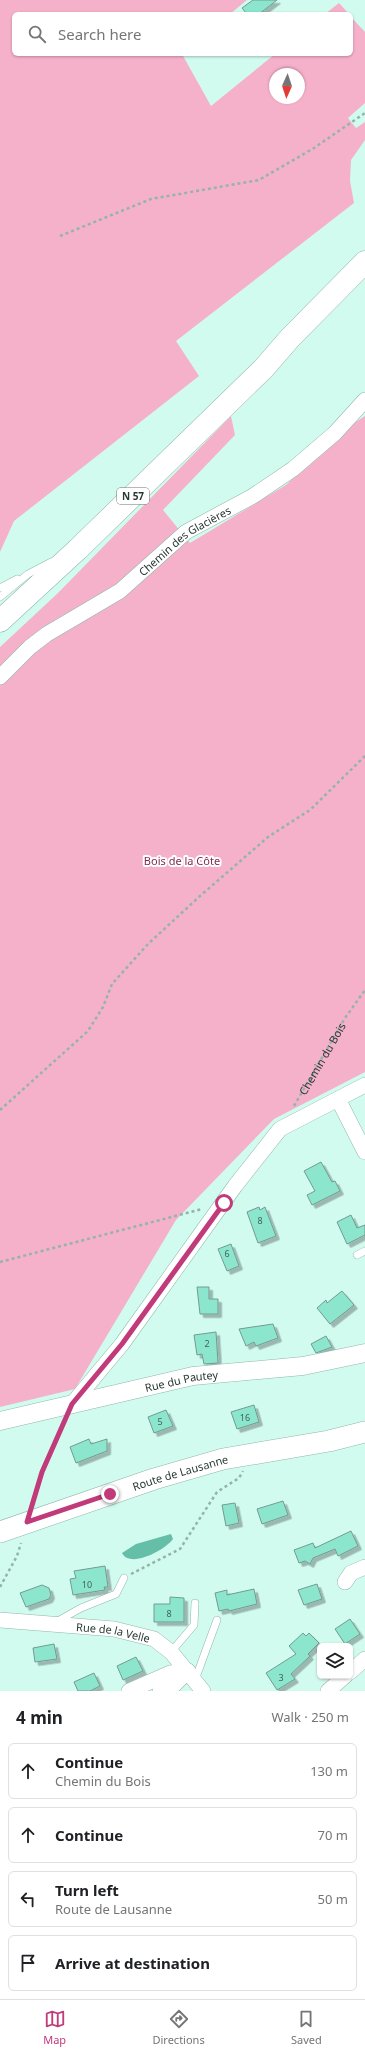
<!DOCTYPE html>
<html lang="en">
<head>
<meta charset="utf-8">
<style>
	:root { --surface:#fff; --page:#f2f2f2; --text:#202124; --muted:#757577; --line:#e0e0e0; --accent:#c13a7a }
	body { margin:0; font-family:"Noto Sans",sans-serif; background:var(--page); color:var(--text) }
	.controls { position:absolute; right:12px; bottom:12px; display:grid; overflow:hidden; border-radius:6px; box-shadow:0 1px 3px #0004 }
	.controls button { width:36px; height:36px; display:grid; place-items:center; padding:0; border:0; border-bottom:1px solid var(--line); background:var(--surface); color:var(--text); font:20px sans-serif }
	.compass { position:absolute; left:269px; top:68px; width:36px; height:36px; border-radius:50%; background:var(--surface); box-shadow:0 1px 3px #0004; rotate:183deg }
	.stop { position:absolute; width:12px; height:12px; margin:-9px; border:3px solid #c13a7a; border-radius:50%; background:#fff }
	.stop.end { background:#c13a7a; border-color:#fff; box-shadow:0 1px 4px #0008 }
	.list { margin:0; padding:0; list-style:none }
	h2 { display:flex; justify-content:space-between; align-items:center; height:52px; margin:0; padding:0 16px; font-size:17px }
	h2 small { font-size:13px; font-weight:400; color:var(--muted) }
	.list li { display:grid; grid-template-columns:26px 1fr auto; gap:12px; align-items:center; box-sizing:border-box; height:56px; margin:0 8px 8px; padding:0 8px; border:1px solid var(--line); border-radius:6px }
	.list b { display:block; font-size:15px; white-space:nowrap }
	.list p { margin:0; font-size:13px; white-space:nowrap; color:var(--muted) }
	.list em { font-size:13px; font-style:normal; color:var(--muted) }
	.icon { flex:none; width:22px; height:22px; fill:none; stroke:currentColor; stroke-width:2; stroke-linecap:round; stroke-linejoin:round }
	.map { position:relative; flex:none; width:365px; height:1691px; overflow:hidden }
	.search { position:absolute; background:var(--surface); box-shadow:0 1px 3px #0004; left:12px; right:12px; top:12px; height:44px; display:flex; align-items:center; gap:10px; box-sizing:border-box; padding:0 14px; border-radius:6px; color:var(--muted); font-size:15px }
	.sheet { height:308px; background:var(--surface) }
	nav { display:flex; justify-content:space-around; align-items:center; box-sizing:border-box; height:56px; border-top:1px solid var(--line); background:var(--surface); font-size:11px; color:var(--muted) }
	nav a { display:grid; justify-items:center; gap:2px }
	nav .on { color:var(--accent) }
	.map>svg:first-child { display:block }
	.green { fill:#f6b1ca; fill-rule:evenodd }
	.water { fill:#64bea8 }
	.building { fill:#8ce6ce; stroke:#749a8f; filter:url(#shadow) }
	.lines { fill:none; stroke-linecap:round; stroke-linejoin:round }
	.service-casing { stroke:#90b7ac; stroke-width:8 }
	.minor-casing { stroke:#90b7ac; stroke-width:16 }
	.tertiary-casing { stroke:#90b7ac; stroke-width:19 }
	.secondary-casing { stroke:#90b7ac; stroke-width:22 }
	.primary-casing { stroke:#90b7ac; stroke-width:23 }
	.path { stroke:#94b4aa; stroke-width:2.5; stroke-dasharray:3 3; stroke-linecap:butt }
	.service { stroke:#fff; stroke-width:7 }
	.minor { stroke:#fff; stroke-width:15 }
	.tertiary { stroke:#fff; stroke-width:18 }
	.secondary { stroke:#fff; stroke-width:21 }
	.primary { stroke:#fff; stroke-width:22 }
	.route { stroke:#c13a7a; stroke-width:5 }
	.labels { text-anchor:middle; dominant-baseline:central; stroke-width:4; stroke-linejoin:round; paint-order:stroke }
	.number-label { font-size:9px; fill:#42645a }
	.shield { fill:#fff; stroke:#697471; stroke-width:1 }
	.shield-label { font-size:10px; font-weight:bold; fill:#293934 }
	.street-label { font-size:11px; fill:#293934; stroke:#fff }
	.park-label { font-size:11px; fill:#802c52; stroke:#fff }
</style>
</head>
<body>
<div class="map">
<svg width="365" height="1691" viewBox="0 0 365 1691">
	<defs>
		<filter id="shadow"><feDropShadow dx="3.5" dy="3.5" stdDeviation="0" flood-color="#0004"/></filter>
	</defs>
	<rect width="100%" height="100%" fill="#d2fbef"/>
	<!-- green -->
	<path class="green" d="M0,0H247L230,14H14V54H182L211,106L275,54H351V17L365,32V103L348,118L356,128L365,122V140L351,160L350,181L354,203L176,341L199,376L14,521L0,552ZM275,74H299V98H275Z
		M339,3L349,14H325Z
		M231,416L235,435L163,510L190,543L286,485L351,425L365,416V1072L274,1119L176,1220L75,1389L0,1407V647L58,593Z"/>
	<!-- water -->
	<path class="water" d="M171,1534L173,1539C165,1550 130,1569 122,1553L136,1544Z"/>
	<!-- building -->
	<path class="building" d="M253,0H277L259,14H247L242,8Z
		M321,1162L332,1182L335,1181L340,1191L312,1205L307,1195L315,1191L304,1171Z
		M259,1207L260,1210L265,1207L276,1236L258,1243L247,1212Z
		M351,1215L357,1228L365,1225V1235L347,1244L337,1222Z
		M231,1244L239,1266L227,1271L218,1249Z
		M197,1287H209V1299H218V1314H200Z
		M342,1291L354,1305L330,1324L317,1308L326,1300L327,1303Z
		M273,1324L278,1338L256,1346L254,1342L246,1346L239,1329Z
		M216,1332L218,1363L204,1364L202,1354L197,1355L194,1335Z
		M326,1336L332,1347L316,1353L311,1344Z
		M254,1405L259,1422L237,1429L231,1412Z
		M166,1410L173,1426L154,1433L148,1417Z
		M89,1439L91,1444L107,1439V1451L76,1463L70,1447Z
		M283,1501L288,1515L262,1524L257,1509Z
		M235,1503L239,1523L226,1526L222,1505Z
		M351,1531L358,1546L338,1556L335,1549L313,1558L310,1564L305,1561L299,1563L294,1550L313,1543L315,1548Z
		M105,1566L108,1587H104L105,1590L73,1595L70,1579L76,1578L74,1571Z
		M317,1584L322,1599L304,1605L298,1590Z
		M42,1585L49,1588L51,1595L49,1599L26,1607L20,1593Z
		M254,1589L257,1604L229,1611L228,1609L219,1611L215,1593L227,1590V1595Z
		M170,1597L184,1598V1622H154V1604H170Z
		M350,1619L360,1634L345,1644L335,1629Z
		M303,1633L306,1636L309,1633L319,1643L308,1654L310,1656L291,1674L295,1679L277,1690L266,1673L296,1654L289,1646Z
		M54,1644L57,1659L35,1662L33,1648Z
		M136,1657L143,1671L123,1680L117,1666Z
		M94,1673L100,1686L90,1691H78L74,1682Z"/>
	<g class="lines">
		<defs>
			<path id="service" d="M0,588L17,579
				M0,597L28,574L51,562
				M357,1255L365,1251
				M56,1622L81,1608L116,1594L124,1578
				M171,1652L194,1625L195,1603
				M195,1680L217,1620"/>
			<g id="minor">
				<path id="s2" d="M0,677L30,647L47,634L120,591L186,532L253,496L293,469L335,433L365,400"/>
				<path d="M338,1099L365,1085"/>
				<path d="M72,1404L122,1344L235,1186L280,1129L338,1099L365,1152"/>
				<path d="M345,1582L351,1573L365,1567"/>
				<path id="s3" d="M0,1620L114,1629L154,1639L171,1652L203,1691"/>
				<path d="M350,1672L365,1659"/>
				<path d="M129,1691L170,1673L188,1671"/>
				<path d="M160,1691L174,1685L188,1671"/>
				<path d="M328,1691L345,1676"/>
			</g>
			<g id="tertiary">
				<path id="s4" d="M0,1421L193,1376L303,1366L365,1353"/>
			</g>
			<g id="secondary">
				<path id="s5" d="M0,1532L154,1479L223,1459L329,1441L365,1432"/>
			</g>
			<path id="primary" d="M0,621L78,549L264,368L290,338L365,262"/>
		</defs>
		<!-- service casing -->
		<use href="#service" class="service-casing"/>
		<!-- minor casing -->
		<use href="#minor" class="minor-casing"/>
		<!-- tertiary casing -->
		<use href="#tertiary" class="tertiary-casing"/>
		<!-- secondary casing -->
		<use href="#secondary" class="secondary-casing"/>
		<!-- primary casing -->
		<use href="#primary" class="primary-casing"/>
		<!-- path -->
		<g class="path">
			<path d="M60,236L151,199L259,180L314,148L365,113"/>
			<path id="s1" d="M294,1106L345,1018L365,990"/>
			<path d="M0,1110L88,1031L103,1007L112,984L148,944L200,896L268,837L310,810L365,756"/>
			<path d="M0,1262L202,1209"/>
			<path d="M33,1503L42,1472L65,1421"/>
			<path d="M131,1574L180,1549L217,1492L239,1478L243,1471"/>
			<path d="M0,1587L17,1556L21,1543"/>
		</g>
		<!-- service -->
		<use href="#service" class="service"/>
		<!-- minor -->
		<use href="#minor" class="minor"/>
		<!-- tertiary -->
		<use href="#tertiary" class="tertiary"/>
		<!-- secondary -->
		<use href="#secondary" class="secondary"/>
		<!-- primary -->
		<use href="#primary" class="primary"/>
	</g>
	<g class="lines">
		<!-- route -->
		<path class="route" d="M110,1494L27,1522L42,1472L72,1404L122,1344L224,1203"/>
	</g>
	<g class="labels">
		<!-- number labels -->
		<g class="number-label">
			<text x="260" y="1220">8</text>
			<text x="227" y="1253">6</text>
			<text x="207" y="1343">2</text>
			<text x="245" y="1417">16</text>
			<text x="160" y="1421">5</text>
			<text x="87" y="1584">10</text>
			<text x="169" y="1613">8</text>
			<text x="281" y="1677">3</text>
		</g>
		<!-- shield labels -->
		<rect class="shield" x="117" y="488" width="32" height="16" rx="3"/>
		<g class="shield-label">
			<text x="133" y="496">N 57</text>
		</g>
		<!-- street labels -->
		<g class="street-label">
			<text stroke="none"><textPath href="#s2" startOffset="231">Chemin des Glacières</textPath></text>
			<text stroke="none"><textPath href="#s1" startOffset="55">Chemin du Bois</textPath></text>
			<text stroke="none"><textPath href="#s4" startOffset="186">Rue du Pautey</textPath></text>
			<text stroke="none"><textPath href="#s5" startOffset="190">Route de Lausanne</textPath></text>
			<text stroke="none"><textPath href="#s3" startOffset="114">Rue de la Velle</textPath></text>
		</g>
		<!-- park labels -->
		<g class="park-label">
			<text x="182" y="860">Bois de la Côte</text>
		</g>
	</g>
</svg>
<div class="controls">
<button><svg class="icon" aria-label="layers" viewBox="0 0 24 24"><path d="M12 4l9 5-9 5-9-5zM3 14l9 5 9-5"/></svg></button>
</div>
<svg class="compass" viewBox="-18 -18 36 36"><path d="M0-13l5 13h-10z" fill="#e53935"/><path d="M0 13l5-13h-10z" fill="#757577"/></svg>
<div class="stop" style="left:224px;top:1203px"></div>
<div class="stop end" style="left:110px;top:1494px"></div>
<div class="search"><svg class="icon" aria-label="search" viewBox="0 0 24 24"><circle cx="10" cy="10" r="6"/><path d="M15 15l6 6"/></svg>Search here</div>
</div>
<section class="sheet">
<h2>4 min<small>Walk · 250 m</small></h2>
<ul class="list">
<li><svg class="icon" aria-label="ahead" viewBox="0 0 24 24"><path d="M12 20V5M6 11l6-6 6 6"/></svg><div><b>Continue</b><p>Chemin du Bois</p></div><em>130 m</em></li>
<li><svg class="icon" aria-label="ahead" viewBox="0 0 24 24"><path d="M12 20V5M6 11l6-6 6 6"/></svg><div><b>Continue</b></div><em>70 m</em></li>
<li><svg class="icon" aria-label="left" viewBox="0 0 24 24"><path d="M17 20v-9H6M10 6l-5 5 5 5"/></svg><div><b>Turn left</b><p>Route de Lausanne</p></div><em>50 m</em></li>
<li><svg class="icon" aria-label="arrive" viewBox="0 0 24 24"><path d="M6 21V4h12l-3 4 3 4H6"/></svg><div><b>Arrive at destination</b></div></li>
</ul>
</section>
<nav>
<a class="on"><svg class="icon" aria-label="map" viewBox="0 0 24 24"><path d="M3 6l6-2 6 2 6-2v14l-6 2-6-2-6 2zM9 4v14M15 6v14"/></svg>Map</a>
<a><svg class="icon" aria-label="directions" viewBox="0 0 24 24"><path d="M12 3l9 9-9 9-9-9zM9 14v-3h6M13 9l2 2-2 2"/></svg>Directions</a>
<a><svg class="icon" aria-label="saved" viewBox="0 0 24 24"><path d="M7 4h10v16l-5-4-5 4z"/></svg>Saved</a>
</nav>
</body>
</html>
